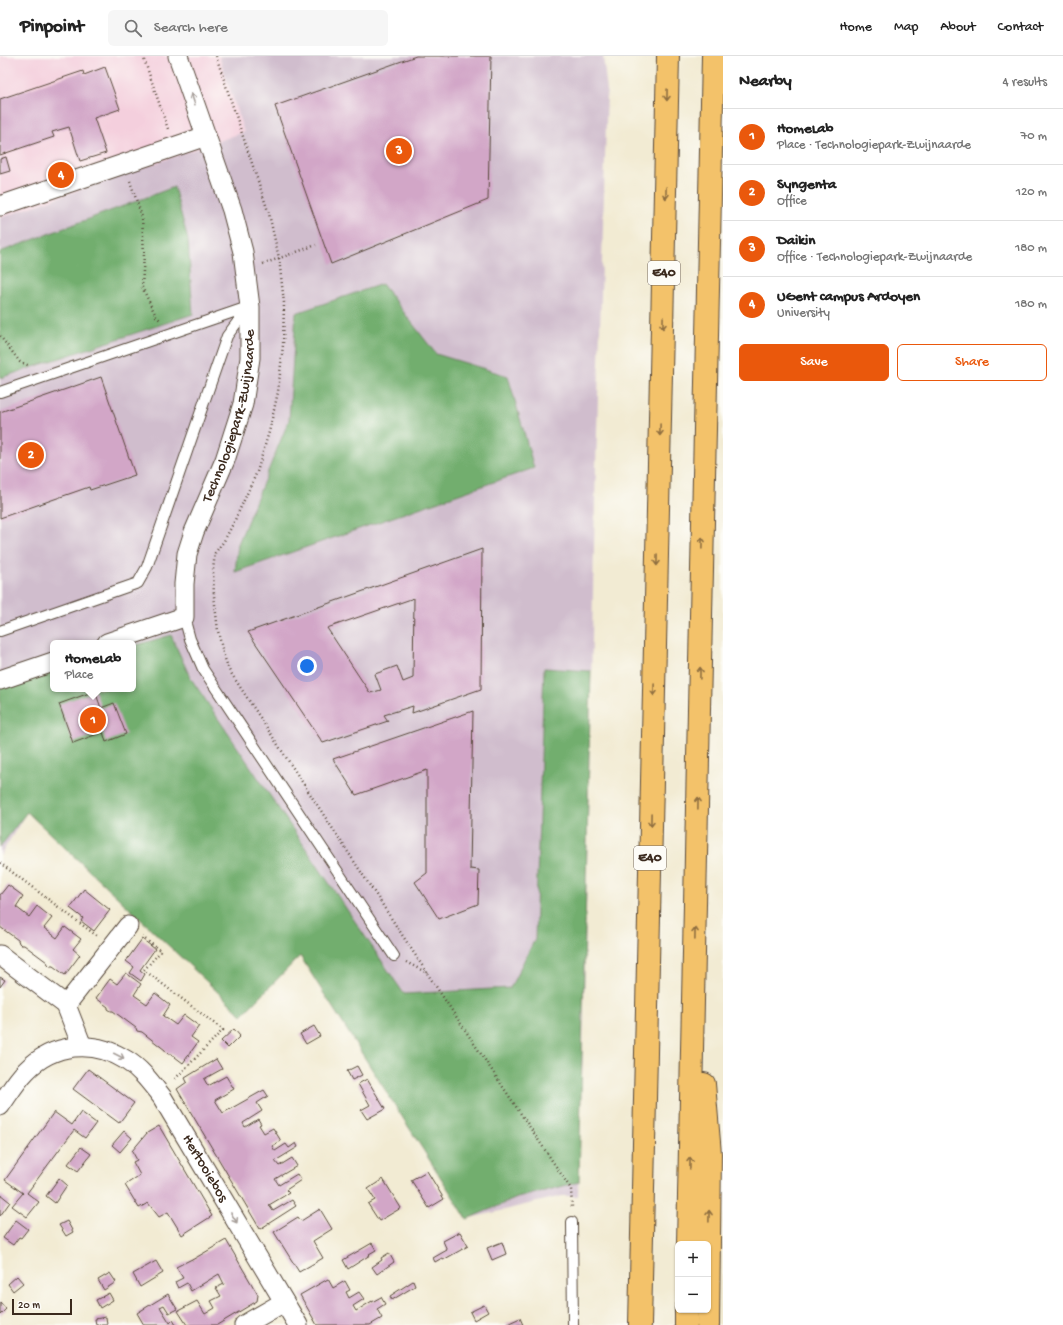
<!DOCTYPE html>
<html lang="en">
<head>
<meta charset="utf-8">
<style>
	:root { --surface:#fff; --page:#f6f6f6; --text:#222; --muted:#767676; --line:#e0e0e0; --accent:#ea580c }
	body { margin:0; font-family:"Gochi Hand",sans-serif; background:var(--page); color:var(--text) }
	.controls { position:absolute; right:12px; bottom:12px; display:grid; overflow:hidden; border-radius:6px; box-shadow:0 1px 3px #0004 }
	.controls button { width:36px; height:36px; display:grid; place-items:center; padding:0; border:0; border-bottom:1px solid var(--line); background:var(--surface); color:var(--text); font:20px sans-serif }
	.scale { position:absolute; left:12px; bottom:10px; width:60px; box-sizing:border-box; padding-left:4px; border:2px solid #3b2a1e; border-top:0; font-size:11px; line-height:14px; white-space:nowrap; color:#3b2a1e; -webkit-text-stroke:3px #fdfcf7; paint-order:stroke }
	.you { position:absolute; left:307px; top:610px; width:14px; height:14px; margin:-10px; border:3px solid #fff; border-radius:50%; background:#1a73e8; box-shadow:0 0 0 6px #1a73e833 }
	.badge { display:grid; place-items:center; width:26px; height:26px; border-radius:50%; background:var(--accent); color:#fff; font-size:13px; font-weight:700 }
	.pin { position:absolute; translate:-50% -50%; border:2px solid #fff; box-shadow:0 1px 4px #0006 }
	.popup { position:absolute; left:50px; top:584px; width:86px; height:52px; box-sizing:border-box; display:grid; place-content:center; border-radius:6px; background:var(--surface); filter:drop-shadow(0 1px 3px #0005); font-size:13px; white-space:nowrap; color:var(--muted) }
	.popup b { font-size:15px; color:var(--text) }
	.popup::after { content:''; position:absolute; left:50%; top:100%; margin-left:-8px; border:8px solid transparent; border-top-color:var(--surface) }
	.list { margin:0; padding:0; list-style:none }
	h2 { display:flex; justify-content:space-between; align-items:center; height:52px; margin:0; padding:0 16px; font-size:17px }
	h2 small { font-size:13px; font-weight:400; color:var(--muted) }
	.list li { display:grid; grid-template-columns:26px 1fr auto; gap:12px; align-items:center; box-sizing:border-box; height:56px; padding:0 16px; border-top:1px solid var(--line) }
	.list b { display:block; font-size:15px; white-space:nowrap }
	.list p { margin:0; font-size:13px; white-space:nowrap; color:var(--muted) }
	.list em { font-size:13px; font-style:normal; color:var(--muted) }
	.actions { display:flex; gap:8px; padding:12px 16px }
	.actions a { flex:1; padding:9px 0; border:1px solid var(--accent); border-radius:6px; text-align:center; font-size:14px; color:var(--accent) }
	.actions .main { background:var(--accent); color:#fff }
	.icon { flex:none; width:22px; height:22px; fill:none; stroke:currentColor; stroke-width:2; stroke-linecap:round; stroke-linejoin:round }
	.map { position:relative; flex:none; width:723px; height:1269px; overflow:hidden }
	header { display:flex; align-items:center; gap:24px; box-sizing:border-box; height:56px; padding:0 20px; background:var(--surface); border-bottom:1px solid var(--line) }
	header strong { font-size:19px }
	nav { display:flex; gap:22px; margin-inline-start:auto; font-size:14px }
	.search { width:280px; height:36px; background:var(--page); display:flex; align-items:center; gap:10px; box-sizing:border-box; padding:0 14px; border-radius:6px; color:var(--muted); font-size:15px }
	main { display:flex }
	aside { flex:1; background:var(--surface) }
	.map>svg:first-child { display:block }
	.built { fill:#f4cfdd }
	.industrial { fill:#d0bdcd; fill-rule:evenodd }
	.forest { fill:#72ae6e; stroke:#566c46 }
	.building { fill:#d2a6c7; fill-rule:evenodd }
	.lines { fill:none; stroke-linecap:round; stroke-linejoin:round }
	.service-casing { stroke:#564739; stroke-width:12 }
	.minor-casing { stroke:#564739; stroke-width:21 }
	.motorway-casing { stroke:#564739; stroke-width:24 }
	.path { stroke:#564739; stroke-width:2.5; stroke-dasharray:1 3; stroke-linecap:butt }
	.service { stroke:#fff; stroke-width:10 }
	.minor { stroke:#fff; stroke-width:19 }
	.motorway { stroke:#f3c26a; stroke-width:22 }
	.oneway { stroke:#8e6e40 }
	.oneway2 { stroke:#a79f9a }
	.labels { text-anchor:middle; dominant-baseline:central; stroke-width:4; stroke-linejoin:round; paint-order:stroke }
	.shield { fill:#fdfcf7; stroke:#75695f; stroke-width:1 }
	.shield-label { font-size:14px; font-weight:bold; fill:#3b2a1e }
	.street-label { font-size:15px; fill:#3b2a1e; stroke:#fdfcf7 }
</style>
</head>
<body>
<header>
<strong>Pinpoint</strong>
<div class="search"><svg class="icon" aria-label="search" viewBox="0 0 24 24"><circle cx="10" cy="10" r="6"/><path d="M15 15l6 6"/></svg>Search here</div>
<nav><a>Home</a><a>Map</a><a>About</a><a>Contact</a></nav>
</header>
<main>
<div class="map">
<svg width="723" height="1269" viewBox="0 0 723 1269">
	<rect width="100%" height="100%" fill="#fdfcf7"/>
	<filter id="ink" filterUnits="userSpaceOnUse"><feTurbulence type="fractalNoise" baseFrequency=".025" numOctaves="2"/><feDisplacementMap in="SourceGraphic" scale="8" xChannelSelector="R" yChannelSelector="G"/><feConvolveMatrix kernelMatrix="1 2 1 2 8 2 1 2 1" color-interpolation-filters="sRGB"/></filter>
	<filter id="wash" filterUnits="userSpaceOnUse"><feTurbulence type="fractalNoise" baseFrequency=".012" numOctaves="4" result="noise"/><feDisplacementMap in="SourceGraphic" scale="16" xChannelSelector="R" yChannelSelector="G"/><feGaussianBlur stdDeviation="0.9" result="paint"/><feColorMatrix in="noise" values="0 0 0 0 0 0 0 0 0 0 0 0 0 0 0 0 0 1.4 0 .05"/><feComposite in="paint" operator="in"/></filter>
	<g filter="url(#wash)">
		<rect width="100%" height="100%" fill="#f2ebd3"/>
		<!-- built -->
		<path class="built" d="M0,0H219L245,76L0,162Z"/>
		<!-- industrial -->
		<path class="industrial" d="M219,0H603L607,34L595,445L583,995L578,1140H562L467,1163L300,900L242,959L27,756L0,800V162L244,76ZM53,587H133V633H53Z"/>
		<!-- forest -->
		<path class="forest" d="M174,131L188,184L193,258L0,322V196Z
			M382,228L436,298L508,320L534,412L235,516L238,488L289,364L296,257Z
			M171,579L190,621L404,938L510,932L535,883L544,612L591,615L579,1126L517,1142L467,1163L300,900L242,959L27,756L0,791V626L53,611V633H133V590Z"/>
		<g id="blocks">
			<!-- building -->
			<path class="building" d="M416,0H491L488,144L331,208L275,50Z
				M105,11L120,53L94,62L106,97L80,105L69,71L52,76L54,81L0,99V43L83,15L84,19Z
				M6,101L10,115L0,118V103Z
				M101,321L135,419L90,434L89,431L0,462V356Z
				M482,493L481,633L412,657L413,650L384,659L388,665L323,687L248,576ZM414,542L413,622L403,626L397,610L375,618L381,634L370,637L327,572Z
				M95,635L101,652L114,647L126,678L106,686L103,676L73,687L59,648Z
				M473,655L470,813L479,814L478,848L439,863L415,826L427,817V714L356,739L333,703Z
				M8,829L23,840L16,851L29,861L37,850L52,862L44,872L57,882L65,871L81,883L73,893L80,899L65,919L53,910H50L48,908L47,906L24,889H21L19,887L18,884L0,871V839Z
				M84,833L110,854L94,875L81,865L83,862L70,852Z
				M142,883L155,893L140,914L145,918L141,925L130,917L134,911L126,905Z
				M126,917L141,928L134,939L147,948L155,937L170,949L163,960L176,969L184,959L199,970L191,981L198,986L183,1007L171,998H168L166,996L165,994L142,976L137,975L136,972L113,955H111L108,953V951L96,942L110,923L117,928Z
				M0,921L5,924L0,931Z
				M314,970L320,980L306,988L300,978Z
				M234,973L240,980L228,992L221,985Z
				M216,1003L222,1013L204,1023L208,1030L226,1020L234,1033L215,1044L223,1057L264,1034L268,1040L257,1047L262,1055L243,1067L245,1071L258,1063L261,1068L259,1069L264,1077L273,1072L281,1085L272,1090L275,1095L286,1088L289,1092L296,1087L298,1091L275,1105L279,1110L292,1102L297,1110L275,1123L279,1129L297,1118L301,1124L286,1134L289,1137L269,1149L273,1155L292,1144L296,1150L260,1173L177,1033L187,1026L185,1022Z
				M357,1010L362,1019L352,1024L347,1015Z
				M88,1013L134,1047L119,1067L73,1033Z
				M367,1023L385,1053L367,1063L361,1054L370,1049L358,1028Z
				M54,1056L72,1069L81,1056L96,1067L85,1082L74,1074L27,1137L39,1146L27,1161L12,1150L23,1137L5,1124Z
				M159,1070L212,1160L182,1179L168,1156L159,1161L148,1147L139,1152L125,1129L140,1119L133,1106L137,1104L132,1095L147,1077Z
				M124,1075L132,1082L120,1096L112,1089Z
				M81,1091L91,1098L78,1115L68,1108Z
				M427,1115L444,1143L429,1152L411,1124Z
				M59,1122L67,1129L55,1147L46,1140Z
				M383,1123L401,1152L379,1165L368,1148L375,1144L368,1133Z
				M0,1138L10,1146L0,1160Z
				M320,1153L332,1173L313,1185L323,1202L299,1216L274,1176L298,1161L301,1165Z
				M16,1164L28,1173L21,1182L19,1181L13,1189L3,1182Z
				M67,1165L73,1176L66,1180L59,1169Z
				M460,1176L468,1190L443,1204L442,1202L435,1206L433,1202L447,1194L443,1185Z
				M226,1184L258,1239L257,1245L217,1269H187L178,1255L197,1245L205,1258L215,1252L211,1245L221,1240L216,1232L224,1228L219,1218L191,1235L187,1227L178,1232L175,1226L183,1222L176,1211L192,1203V1204Z
				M502,1186L506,1198L492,1204L487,1192Z
				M372,1187L376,1194L369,1198L370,1199L348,1213L343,1204Z
				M389,1197L394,1206L377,1218L372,1211L382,1204L381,1202Z
				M156,1205L163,1217L140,1231L133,1218Z
				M110,1217L116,1226L104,1234L98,1224Z
				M17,1220L23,1227L13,1235L8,1228Z
				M328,1223L333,1232L345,1225L350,1234L346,1236L349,1242L359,1236L364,1243L353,1250L356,1255L372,1245V1246L381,1241L385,1248L377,1253L382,1262L370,1269H317L300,1239Z
				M413,1225L415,1230L392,1244L390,1240Z
				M109,1237L113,1244L100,1252L96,1244Z
				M168,1238L177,1253L169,1257L164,1249L160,1251L170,1267L173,1264L176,1269H144L137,1257Z
				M0,1246L6,1253L0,1259Z
				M484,1249L488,1256L474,1264L470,1256Z
				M106,1261L107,1269H96L95,1263Z
				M520,1262L523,1269H505Z"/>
		</g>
	</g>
	<g filter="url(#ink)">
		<use href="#blocks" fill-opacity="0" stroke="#564739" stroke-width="1"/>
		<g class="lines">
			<defs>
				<path id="service" d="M0,336L248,251
					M184,561L190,583L203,613L394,900
					M0,575L138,527L147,511L227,280L248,252
					M572,1166L573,1269"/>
				<g id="minor">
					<path d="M0,150L206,80"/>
					<path id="s1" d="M107,587L184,561V528L187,498L194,476L225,404L243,348L250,302V251L243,196L232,154L178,0"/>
					<path d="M0,624L53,606"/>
					<path d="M0,899L66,949L82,990"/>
					<path d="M66,949L128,870"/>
					<path id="s2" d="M0,1050C8,1039 16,1025 26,1015C53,987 93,983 126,1004C141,1013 151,1027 162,1041L298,1269"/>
					<path d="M244,1269L284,1246"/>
				</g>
				<path id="motorway" d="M704,1028L710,1098L708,1269
					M688,1188C698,792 702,396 713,0
					M640,1269L668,0
					M686,1269V1254"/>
			</defs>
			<!-- service casing -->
			<use href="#service" class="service-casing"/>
			<!-- minor casing -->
			<use href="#minor" class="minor-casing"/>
			<!-- motorway casing -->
			<use href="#motorway" class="motorway-casing"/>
			<!-- path -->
			<path class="path" d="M143,0L168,73
				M216,0L269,158L279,202L284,247L283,289L278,336L269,376L257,416L234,466L224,485L215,497L213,514L214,540L218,575L223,597L229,614L427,917
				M130,125L142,161L144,198L142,231L156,260L161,265
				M263,208L316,189
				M0,280L20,306L30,310
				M0,807L97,880
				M142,881L161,895L144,914L223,974L173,1025
				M406,906L427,917L571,1133L572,1151"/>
			<!-- service -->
			<use href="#service" class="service"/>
			<!-- minor -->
			<use href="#minor" class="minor"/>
			<!-- motorway -->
			<use href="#motorway" class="motorway"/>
		</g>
		<!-- one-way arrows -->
		<defs><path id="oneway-shaft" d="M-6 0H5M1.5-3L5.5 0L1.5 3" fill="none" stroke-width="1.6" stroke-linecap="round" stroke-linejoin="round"/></defs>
		<g class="oneway">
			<use href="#oneway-shaft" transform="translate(667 39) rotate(91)"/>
			<use href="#oneway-shaft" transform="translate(666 137) rotate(91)"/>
			<use href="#oneway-shaft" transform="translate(663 267) rotate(91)"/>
			<use href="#oneway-shaft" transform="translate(660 374) rotate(91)"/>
			<use href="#oneway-shaft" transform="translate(702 487) rotate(-89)"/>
			<use href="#oneway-shaft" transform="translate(657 504) rotate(91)"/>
			<use href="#oneway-shaft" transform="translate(700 617) rotate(-89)"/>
			<use href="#oneway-shaft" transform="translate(654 634) rotate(91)"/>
			<use href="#oneway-shaft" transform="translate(698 747) rotate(-89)"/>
			<use href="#oneway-shaft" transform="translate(651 764) rotate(91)"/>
			<use href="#oneway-shaft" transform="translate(695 877) rotate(-89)"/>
			<use href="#oneway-shaft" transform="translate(690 1107) rotate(-89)"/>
			<use href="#oneway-shaft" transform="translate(709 1160) rotate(-89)"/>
		</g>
		<g class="oneway2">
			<use href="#oneway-shaft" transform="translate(193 43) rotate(-109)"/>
			<use href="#oneway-shaft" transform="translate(119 1000) rotate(27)"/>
			<use href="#oneway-shaft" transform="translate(234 1162) rotate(59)"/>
		</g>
	</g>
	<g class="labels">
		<!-- shield labels -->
		<g class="shield">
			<rect x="648" y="205" width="32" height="24" rx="3"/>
			<rect x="634" y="790" width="32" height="24" rx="3"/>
		</g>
		<g class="shield-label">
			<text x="664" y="217">E40</text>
			<text x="650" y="802">E40</text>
		</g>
		<!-- street labels -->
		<g class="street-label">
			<text stroke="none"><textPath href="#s1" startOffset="290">Technologiepark-Zwijnaarde</textPath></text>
			<text stroke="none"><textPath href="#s2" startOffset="288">Hertooiebos</textPath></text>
		</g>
	</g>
</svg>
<div class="controls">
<button>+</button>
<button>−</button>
</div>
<div class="scale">20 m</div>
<div class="you"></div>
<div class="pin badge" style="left:93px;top:664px">1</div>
<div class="popup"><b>HomeLab</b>Place</div>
<div class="pin badge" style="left:31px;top:399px">2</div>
<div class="pin badge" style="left:399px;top:95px">3</div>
<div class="pin badge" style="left:61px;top:119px">4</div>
</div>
<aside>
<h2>Nearby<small>4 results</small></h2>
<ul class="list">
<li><span class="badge">1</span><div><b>HomeLab</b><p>Place · Technologiepark-Zwijnaarde</p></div><em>70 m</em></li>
<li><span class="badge">2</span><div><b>Syngenta</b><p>Office</p></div><em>120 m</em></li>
<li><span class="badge">3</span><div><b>Daikin</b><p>Office · Technologiepark-Zwijnaarde</p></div><em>180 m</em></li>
<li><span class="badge">4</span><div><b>UGent campus Ardoyen</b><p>University</p></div><em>180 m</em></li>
</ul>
<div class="actions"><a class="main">Save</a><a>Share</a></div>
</aside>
</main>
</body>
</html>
